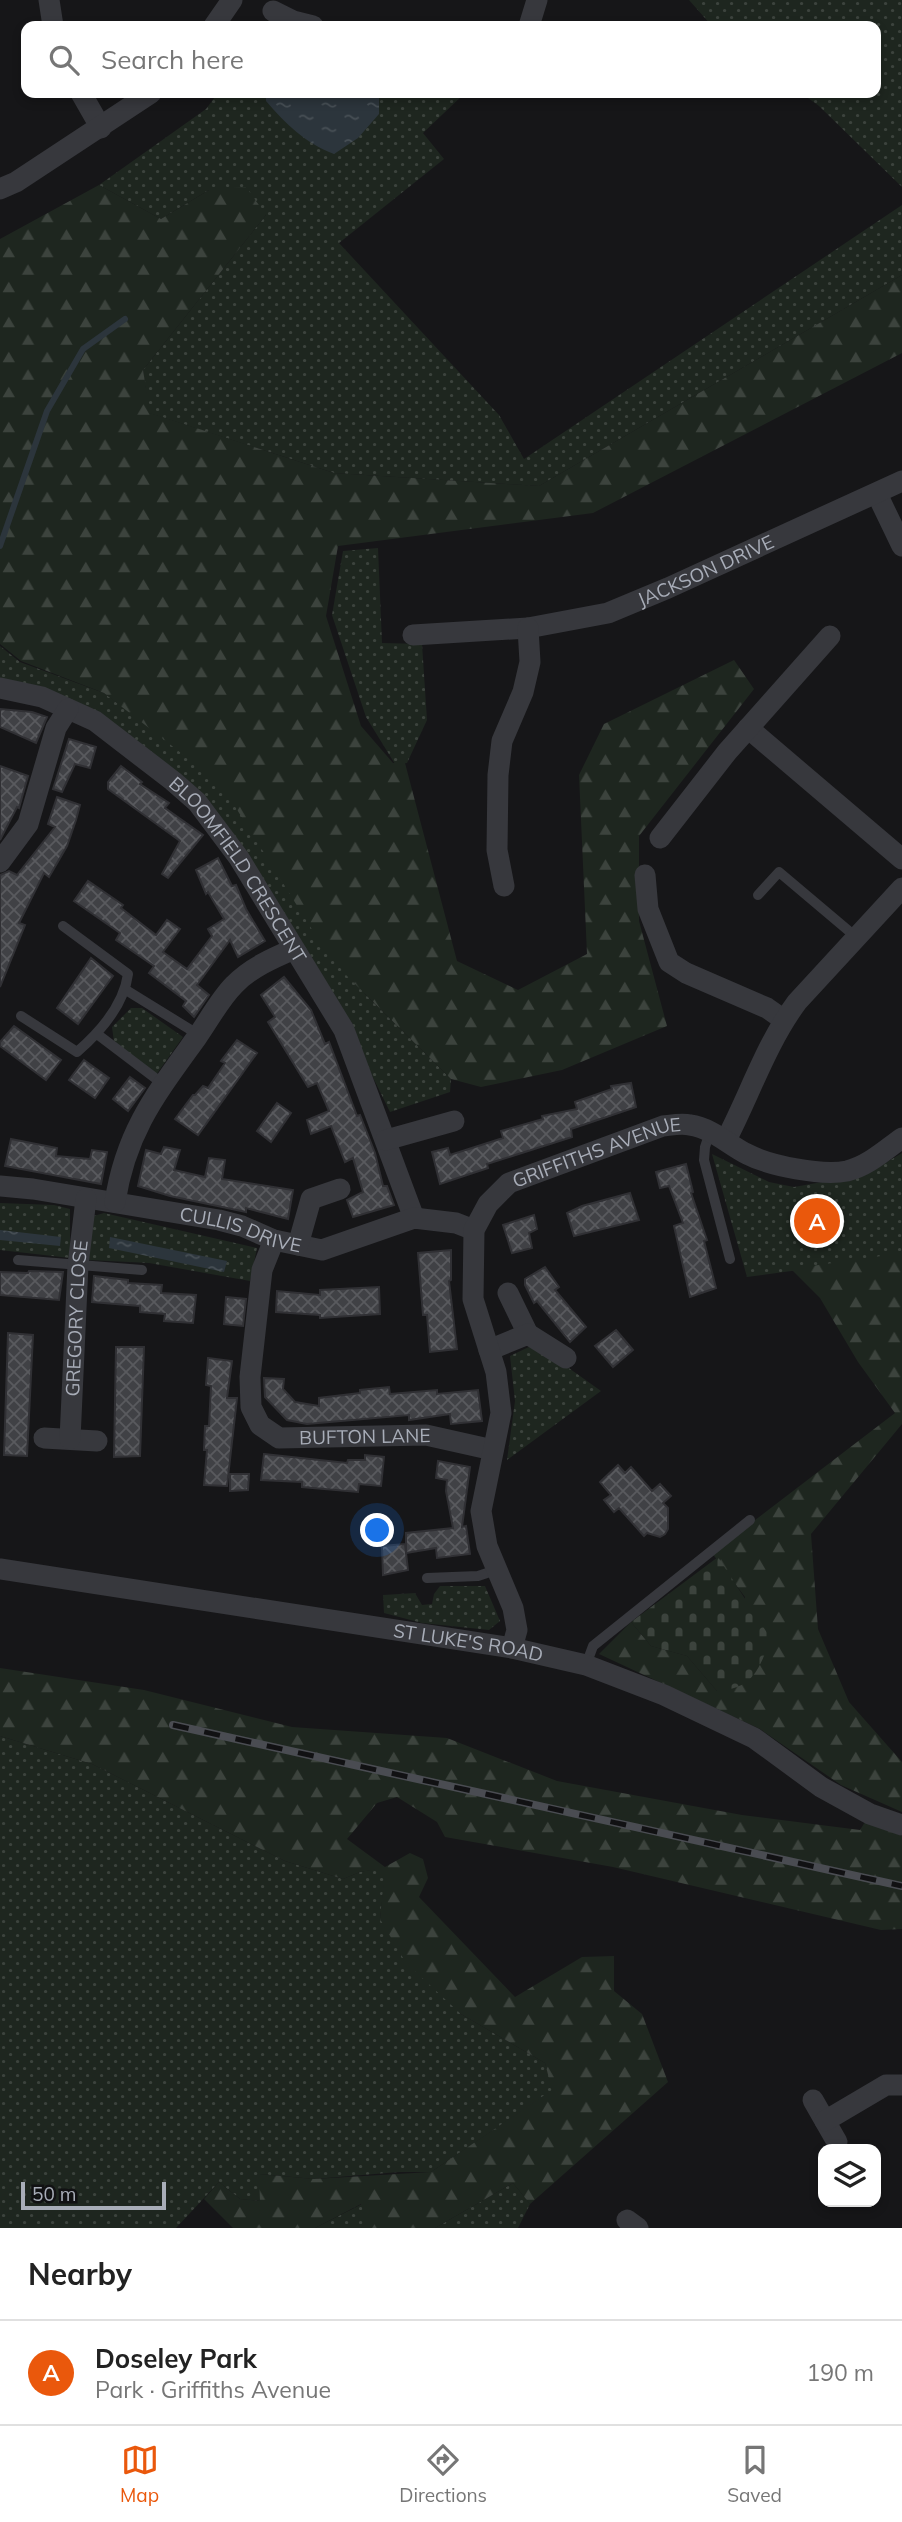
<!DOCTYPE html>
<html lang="en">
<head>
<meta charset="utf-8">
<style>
	:root { --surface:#fff; --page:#f6f6f6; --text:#222; --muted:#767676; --line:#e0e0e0; --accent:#ea580c }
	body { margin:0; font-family:Mulish,sans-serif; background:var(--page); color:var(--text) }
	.controls { position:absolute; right:21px; bottom:21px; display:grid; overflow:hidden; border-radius:14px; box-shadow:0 4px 10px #0003 }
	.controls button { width:63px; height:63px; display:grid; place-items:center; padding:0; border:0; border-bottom:2px solid var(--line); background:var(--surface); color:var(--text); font:35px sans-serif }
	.scale { position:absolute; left:21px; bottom:18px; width:145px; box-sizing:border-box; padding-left:7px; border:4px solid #a8adb8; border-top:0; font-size:19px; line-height:24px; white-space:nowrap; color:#a8adb8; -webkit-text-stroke:5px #111113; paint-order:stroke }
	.you { position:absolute; left:378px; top:1531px; width:24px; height:24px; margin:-18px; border:5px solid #fff; border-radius:50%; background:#1a73e8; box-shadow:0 0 0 10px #1a73e833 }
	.badge { display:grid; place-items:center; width:46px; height:46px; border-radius:50%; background:var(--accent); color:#fff; font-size:23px; font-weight:700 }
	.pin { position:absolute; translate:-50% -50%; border:4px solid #fff; box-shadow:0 2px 7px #0006 }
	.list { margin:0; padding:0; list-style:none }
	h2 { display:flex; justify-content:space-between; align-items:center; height:91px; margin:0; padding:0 28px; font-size:30px }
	h2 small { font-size:23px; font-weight:400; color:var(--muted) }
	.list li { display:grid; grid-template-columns:46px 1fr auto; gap:21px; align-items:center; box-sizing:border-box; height:105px; padding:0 28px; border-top:2px solid var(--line) }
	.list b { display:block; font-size:26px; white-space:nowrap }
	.list p { margin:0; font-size:23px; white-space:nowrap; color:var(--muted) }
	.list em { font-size:23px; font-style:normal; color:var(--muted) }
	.icon { flex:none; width:38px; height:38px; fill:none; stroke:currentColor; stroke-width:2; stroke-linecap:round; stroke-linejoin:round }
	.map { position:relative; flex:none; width:902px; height:2228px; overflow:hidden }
	.search { position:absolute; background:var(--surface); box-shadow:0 4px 10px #0003; left:21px; right:21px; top:21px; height:77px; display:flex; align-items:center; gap:18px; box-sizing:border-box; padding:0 24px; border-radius:14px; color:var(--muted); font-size:26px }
	.sheet { height:196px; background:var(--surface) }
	nav { display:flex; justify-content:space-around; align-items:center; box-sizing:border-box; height:98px; border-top:2px solid var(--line); background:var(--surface); font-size:19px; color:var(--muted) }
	nav a { display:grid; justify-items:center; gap:4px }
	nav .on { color:var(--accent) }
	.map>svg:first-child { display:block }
	.grass { fill:url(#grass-dots) }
	.forest { fill:url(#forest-firs) }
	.cemetery { fill:url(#cemetery-stones) }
	.water { fill:url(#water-ripples) }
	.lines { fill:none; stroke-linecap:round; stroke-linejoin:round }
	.stream { stroke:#2c353c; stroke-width:6 }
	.building { fill:url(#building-cross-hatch); stroke:#303034; stroke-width:2 }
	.service { stroke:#37383d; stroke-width:10 }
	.minor { stroke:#37383d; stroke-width:21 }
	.rail-casing { stroke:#4a4c52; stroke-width:8 }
	.rail { stroke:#111113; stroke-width:5; stroke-dasharray:16; stroke-linecap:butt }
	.labels { text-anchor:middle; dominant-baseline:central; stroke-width:5; stroke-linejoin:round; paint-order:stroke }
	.street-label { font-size:19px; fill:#a8adb8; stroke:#111113 }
</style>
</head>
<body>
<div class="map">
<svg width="902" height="2228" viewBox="0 0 902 2228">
	<defs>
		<pattern id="grass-dots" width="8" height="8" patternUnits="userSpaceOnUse" patternTransform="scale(1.75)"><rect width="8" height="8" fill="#1e261f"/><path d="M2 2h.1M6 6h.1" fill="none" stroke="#3c433d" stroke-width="1.8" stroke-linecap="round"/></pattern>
		<pattern id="forest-firs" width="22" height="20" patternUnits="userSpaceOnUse" patternTransform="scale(1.75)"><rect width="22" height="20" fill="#1e261f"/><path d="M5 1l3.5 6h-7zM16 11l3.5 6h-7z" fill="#3c433d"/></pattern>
		<pattern id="cemetery-stones" width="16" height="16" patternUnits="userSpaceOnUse" patternTransform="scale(1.75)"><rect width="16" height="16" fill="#1e261f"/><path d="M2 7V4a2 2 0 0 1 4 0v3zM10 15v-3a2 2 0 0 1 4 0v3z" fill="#3c433d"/></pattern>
		<pattern id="water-ripples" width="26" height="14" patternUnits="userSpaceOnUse" patternTransform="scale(1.75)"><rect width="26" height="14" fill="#2c353c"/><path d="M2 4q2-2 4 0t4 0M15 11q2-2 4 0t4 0" fill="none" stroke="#485056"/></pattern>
		<pattern id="building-cross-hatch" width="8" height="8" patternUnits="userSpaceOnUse" patternTransform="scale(1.75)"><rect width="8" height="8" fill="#404145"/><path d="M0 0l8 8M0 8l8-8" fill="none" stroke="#595a5e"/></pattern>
	</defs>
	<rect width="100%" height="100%" fill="#161618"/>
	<!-- grass -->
	<path class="grass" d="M689,0H902V187L819,106L801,93H876V26H712Z
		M218,93H266V101L379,98L372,93H465L423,133L444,159L339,243L499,415L524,459L902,205V275L539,486L334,473L149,413L143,370L266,215L209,190L161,219L99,185L206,109Z
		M378,548L382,643L422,644L427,720L407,763L395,764L366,717L332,615L343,551Z
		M0,646L20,662L104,693L223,780L365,994L451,1079L450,1092L390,1112L332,994L262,883L119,736L0,680Z
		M131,1008H142L183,1037L156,1075L114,1042L112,1027Z
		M902,1153V1256L747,1277L712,1154L769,1182L794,1187L867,1174Z
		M0,1203L54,1205L70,1209V1258L0,1250Z
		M104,1213L257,1248L250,1281L149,1263L88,1260L90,1217Z
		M535,1344L601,1391L507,1460L515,1401L510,1356Z
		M440,1586H485L500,1621L489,1630L422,1623L384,1613L383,1595L415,1593L422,1605L432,1604L434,1594Z
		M0,1736L92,1764L285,1861L343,1879L360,1872L386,1867L380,1919L461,2014L545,2063L553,2090L431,2172H399L314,2179L260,2174L261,2201L240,2199L219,2182L176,2228H0Z
		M513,2183L530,2204L518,2228H435Z
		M362,2204L367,2222L361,2228H315Z"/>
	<!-- forest -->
	<path class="forest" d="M99,185L161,219L209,190L246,187L266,215L143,370L150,413L334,473L539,486L902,275V353L593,513L338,546L326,616L361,726L393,763H405L457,961L518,990L587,954L579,775L604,724L734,660L754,689L639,836V921L667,1026L562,1070L481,1087L451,1079L346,975L321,944L221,784L104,693L21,661L0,644V239Z
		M902,1253V1424L811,1534L818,1629L849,1702L902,1762V1812L841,1785L760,1729L599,1654L631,1622L651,1646L687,1656L717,1691L745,1597L712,1553L895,1413L858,1362L820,1298L791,1269Z
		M0,1668L144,1690L292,1727L447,1738L557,1781L742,1815L860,1830L865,1822L902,1836V1929L881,1930L613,1867L445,1837L437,1822L397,1797L377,1803L347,1839L385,1867L410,1853L423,1859L428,1878L419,1897L515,1997L582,1957L614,1956V1991L642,2014L668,2082L530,2204L513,2183L435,2228H361L366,2221L361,2204L315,2228H233L204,2199L219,2182L240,2199L260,2201L259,2174L314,2179L431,2172L552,2090L545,2063L461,2014L406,1963L380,1919L385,1868L360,1872L343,1879L285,1861L92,1764L0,1736Z"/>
	<!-- cemetery -->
	<path class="cemetery" d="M718,1557L771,1639C758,1670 754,1688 717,1691L687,1656L651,1646L631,1622Z"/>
	<!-- water -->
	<path class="water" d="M266,93H372L379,97V114L358,138L334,154C305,143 286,124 266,101Z
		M0,1230L61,1237L60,1246L0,1240Z
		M110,1237L227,1261L224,1272L109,1248Z"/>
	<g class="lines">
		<!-- stream -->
		<path class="stream" d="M0,546L47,411L83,349L125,319"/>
	</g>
	<!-- building -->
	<path class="building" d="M0,709L32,712L47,717L36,743L0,727Z
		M69,739L96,747L90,768L75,764L62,792L53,789Z
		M0,766L28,776L19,808L17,807L0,840Z
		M121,766L142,782L140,784L169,803L165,808L203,835L168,878L162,874L180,841L108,789V782Z
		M57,797L80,805L76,820L67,846L49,877L44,873L19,923L25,925L0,987V875L9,871L17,875L55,827L48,824Z
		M218,858L232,886L236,885L246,909L265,941L238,957L230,940L197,985L209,995L194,1017L183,1006L186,1001L149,973L154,966L116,940L120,933L74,901L88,881L123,905L121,908L156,935L167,920L180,929L163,952L187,969L212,936L208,929L224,919L208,892L206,894L196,870Z
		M91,958L113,976L78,1024L57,1008Z
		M284,977L311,1010L325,1044L329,1042L357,1116L360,1115L375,1153L383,1186H387L394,1205L353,1217L347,1200L363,1192L353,1158L345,1162L331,1126L311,1134L307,1120L329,1111L317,1083L308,1087L268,1022L275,1017L261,995Z
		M14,1026L61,1060L46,1080L0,1046V1042Z
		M237,1040L257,1053L198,1135L175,1119L193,1095H195L203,1086L208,1088L225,1063L221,1061Z
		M84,1060L109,1078L95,1098L69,1080Z
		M130,1077L145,1088L128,1111L113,1099Z
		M631,1083L636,1107L571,1129L572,1137L487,1164L488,1168L440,1184L432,1152L448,1148L450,1155L503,1138L501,1131L543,1119L542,1116L577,1109L575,1102L612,1089L611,1086Z
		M277,1103L291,1113L271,1142L257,1131Z
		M11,1139L57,1148L56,1156L90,1159L92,1150L107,1152L101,1184L5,1166Z
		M164,1147L180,1150L174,1170L205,1177L209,1158L225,1160L222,1179L293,1190L288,1219L246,1208V1212L170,1196L138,1186L146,1150L161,1154Z
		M686,1164L693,1192L691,1193L707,1240L704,1241L716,1288L690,1297L674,1226L683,1223L669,1186L660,1188L656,1172Z
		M630,1193L639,1220L574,1236L567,1213L582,1206Z
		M534,1215L537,1229L529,1233L532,1248L512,1253L503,1225Z
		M451,1250V1280L449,1281L457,1349L430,1352L427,1315H423L418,1253Z
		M545,1267L559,1287L555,1290L586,1327L570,1342L537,1301L534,1303L525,1285V1279Z
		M29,1271L63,1272L59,1300L0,1295V1272L28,1273Z
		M94,1276L128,1280V1283L162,1285L161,1293L196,1295L193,1323L164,1321L165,1314L140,1312V1306L92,1302Z
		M379,1287L380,1314L320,1318V1315L276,1312L277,1291L320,1295V1290Z
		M226,1297L246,1299L243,1326L224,1324Z
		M616,1330L633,1350L613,1367L595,1346Z
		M8,1333L33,1335L27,1456L4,1455Z
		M116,1347H144L140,1456L114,1457Z
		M208,1358L232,1361L227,1398H237L227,1486L204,1485L207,1450H204L205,1426H209L211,1386L206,1385Z
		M264,1378L284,1379L283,1389L295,1402L319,1406V1398L360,1393V1390L389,1387L390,1394L437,1390V1394L478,1390L482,1421L451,1424L450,1414L409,1420V1415L307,1424L287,1420L265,1397Z
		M264,1454L347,1463L348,1460H365V1455L384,1457L381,1486L359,1484L358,1492L302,1487V1482L261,1480Z
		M438,1461L470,1467L462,1527L466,1526L470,1554L437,1558L436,1548L406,1553V1533L453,1528L446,1491L447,1480L436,1478Z
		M618,1465L625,1473L631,1467L652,1491L660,1484L671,1496L663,1503L668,1508V1529L665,1534L660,1537L647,1533L644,1536L619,1508L614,1512L604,1500L611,1495L600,1482Z
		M230,1474H249L248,1490L230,1491Z
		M405,1544L408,1570L383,1575L382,1546Z"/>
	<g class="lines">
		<!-- service -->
		<path class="service" d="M758,895L779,872L856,937
			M126,990L199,1035
			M21,1016L77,1052C100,1032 124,1005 128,974L63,926
			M97,1034L163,1084
			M710,1132L705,1147L704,1160L730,1259
			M18,1260L142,1270
			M427,1578L478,1576L496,1570
			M586,1665L593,1646L750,1520"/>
		<!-- minor -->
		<g class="minor">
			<path d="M49,0L53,26"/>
			<path d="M273,11L293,21L313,26"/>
			<path d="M214,26L232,0"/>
			<path d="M529,26L537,0"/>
			<path d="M81,93L101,128"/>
			<path d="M0,189L16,182L151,93"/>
			<path d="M877,494L902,546"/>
			<path id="s1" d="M413,635L528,628L608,613L668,588L902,481"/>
			<path id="s2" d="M0,688L42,697L95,721L173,781L197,802L239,858L344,1030L414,1218"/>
			<path d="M748,728L902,859"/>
			<path d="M660,838L727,752L830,636"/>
			<path d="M0,862L28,824L56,728L68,709"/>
			<path d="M645,875L648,909L669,962L686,973L767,1008L784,1020"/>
			<path d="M504,886L497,850L498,775L502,741L523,692L530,662L528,628"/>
			<path d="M386,1140L454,1121"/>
			<path d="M726,1140C750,1094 766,1044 797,1002L902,888"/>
			<path id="s3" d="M0,1186L33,1189L219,1220L242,1226L274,1240L322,1250L414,1218L456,1223L474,1230"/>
			<path d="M115,1202C126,1131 156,1094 197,1037C209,1020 220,999 234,985C250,968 273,958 294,949"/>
			<path id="s4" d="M274,1240L262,1270L250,1377L251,1407L260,1425L279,1438L426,1435L493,1450"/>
			<path d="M298,1245L311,1199L340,1189"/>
			<path d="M508,1293L528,1334"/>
			<path d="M489,1350L528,1334L566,1358"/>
			<path d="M44,1438L97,1441"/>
			<path id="s5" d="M70,1439L78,1265L86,1199"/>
			<path id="s6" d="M0,1569L512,1648L586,1665L664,1695L754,1738L821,1787L870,1814L902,1825"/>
			<path id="s7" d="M512,1648L517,1630L513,1608L487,1546L481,1511L501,1413L496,1372L473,1299L474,1230L488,1204L509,1183L663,1126C672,1125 682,1123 690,1125C712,1128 729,1145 747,1154C770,1166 822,1176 847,1171C868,1166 885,1150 902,1138"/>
			<path d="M813,2100L837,2142"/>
			<path d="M825,2121L886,2085H902"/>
			<path d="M627,2220L638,2228"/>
		</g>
		<defs>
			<path id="rail" d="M173,1725L902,1886"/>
		</defs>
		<!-- rail casing -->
		<use href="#rail" class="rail-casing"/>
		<!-- rail -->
		<use href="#rail" class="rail"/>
	</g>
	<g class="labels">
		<!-- street labels -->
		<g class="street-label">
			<text stroke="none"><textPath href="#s1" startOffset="303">JACKSON DRIVE</textPath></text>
			<text stroke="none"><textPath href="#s2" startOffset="310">BLOOMFIELD CRESCENT</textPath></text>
			<text stroke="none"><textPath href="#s7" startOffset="583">GRIFFITHS AVENUE</textPath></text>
			<text stroke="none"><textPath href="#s3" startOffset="245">CULLIS DRIVE</textPath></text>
			<text stroke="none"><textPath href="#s5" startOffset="121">GREGORY CLOSE</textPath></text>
			<text stroke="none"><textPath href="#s4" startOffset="299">BUFTON LANE</textPath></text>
			<text stroke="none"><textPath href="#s6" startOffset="474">ST LUKE'S ROAD</textPath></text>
		</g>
	</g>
</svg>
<div class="controls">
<button><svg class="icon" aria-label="layers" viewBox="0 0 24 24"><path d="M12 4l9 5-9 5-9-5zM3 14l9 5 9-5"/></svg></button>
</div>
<div class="scale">50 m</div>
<div class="you"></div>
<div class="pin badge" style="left:817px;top:1221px">A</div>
<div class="search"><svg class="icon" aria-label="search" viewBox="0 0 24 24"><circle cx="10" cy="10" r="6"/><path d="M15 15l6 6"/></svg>Search here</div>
</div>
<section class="sheet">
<h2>Nearby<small></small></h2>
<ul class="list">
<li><span class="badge">A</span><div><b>Doseley Park</b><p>Park · Griffiths Avenue</p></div><em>190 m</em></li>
</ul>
</section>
<nav>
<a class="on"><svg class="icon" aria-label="map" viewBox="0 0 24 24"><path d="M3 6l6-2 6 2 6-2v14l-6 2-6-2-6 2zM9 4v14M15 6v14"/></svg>Map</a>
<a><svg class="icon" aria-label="directions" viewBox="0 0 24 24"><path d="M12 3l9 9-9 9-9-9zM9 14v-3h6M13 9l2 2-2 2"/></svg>Directions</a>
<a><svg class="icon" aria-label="saved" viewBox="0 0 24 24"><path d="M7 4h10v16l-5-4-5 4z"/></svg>Saved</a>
</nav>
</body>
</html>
